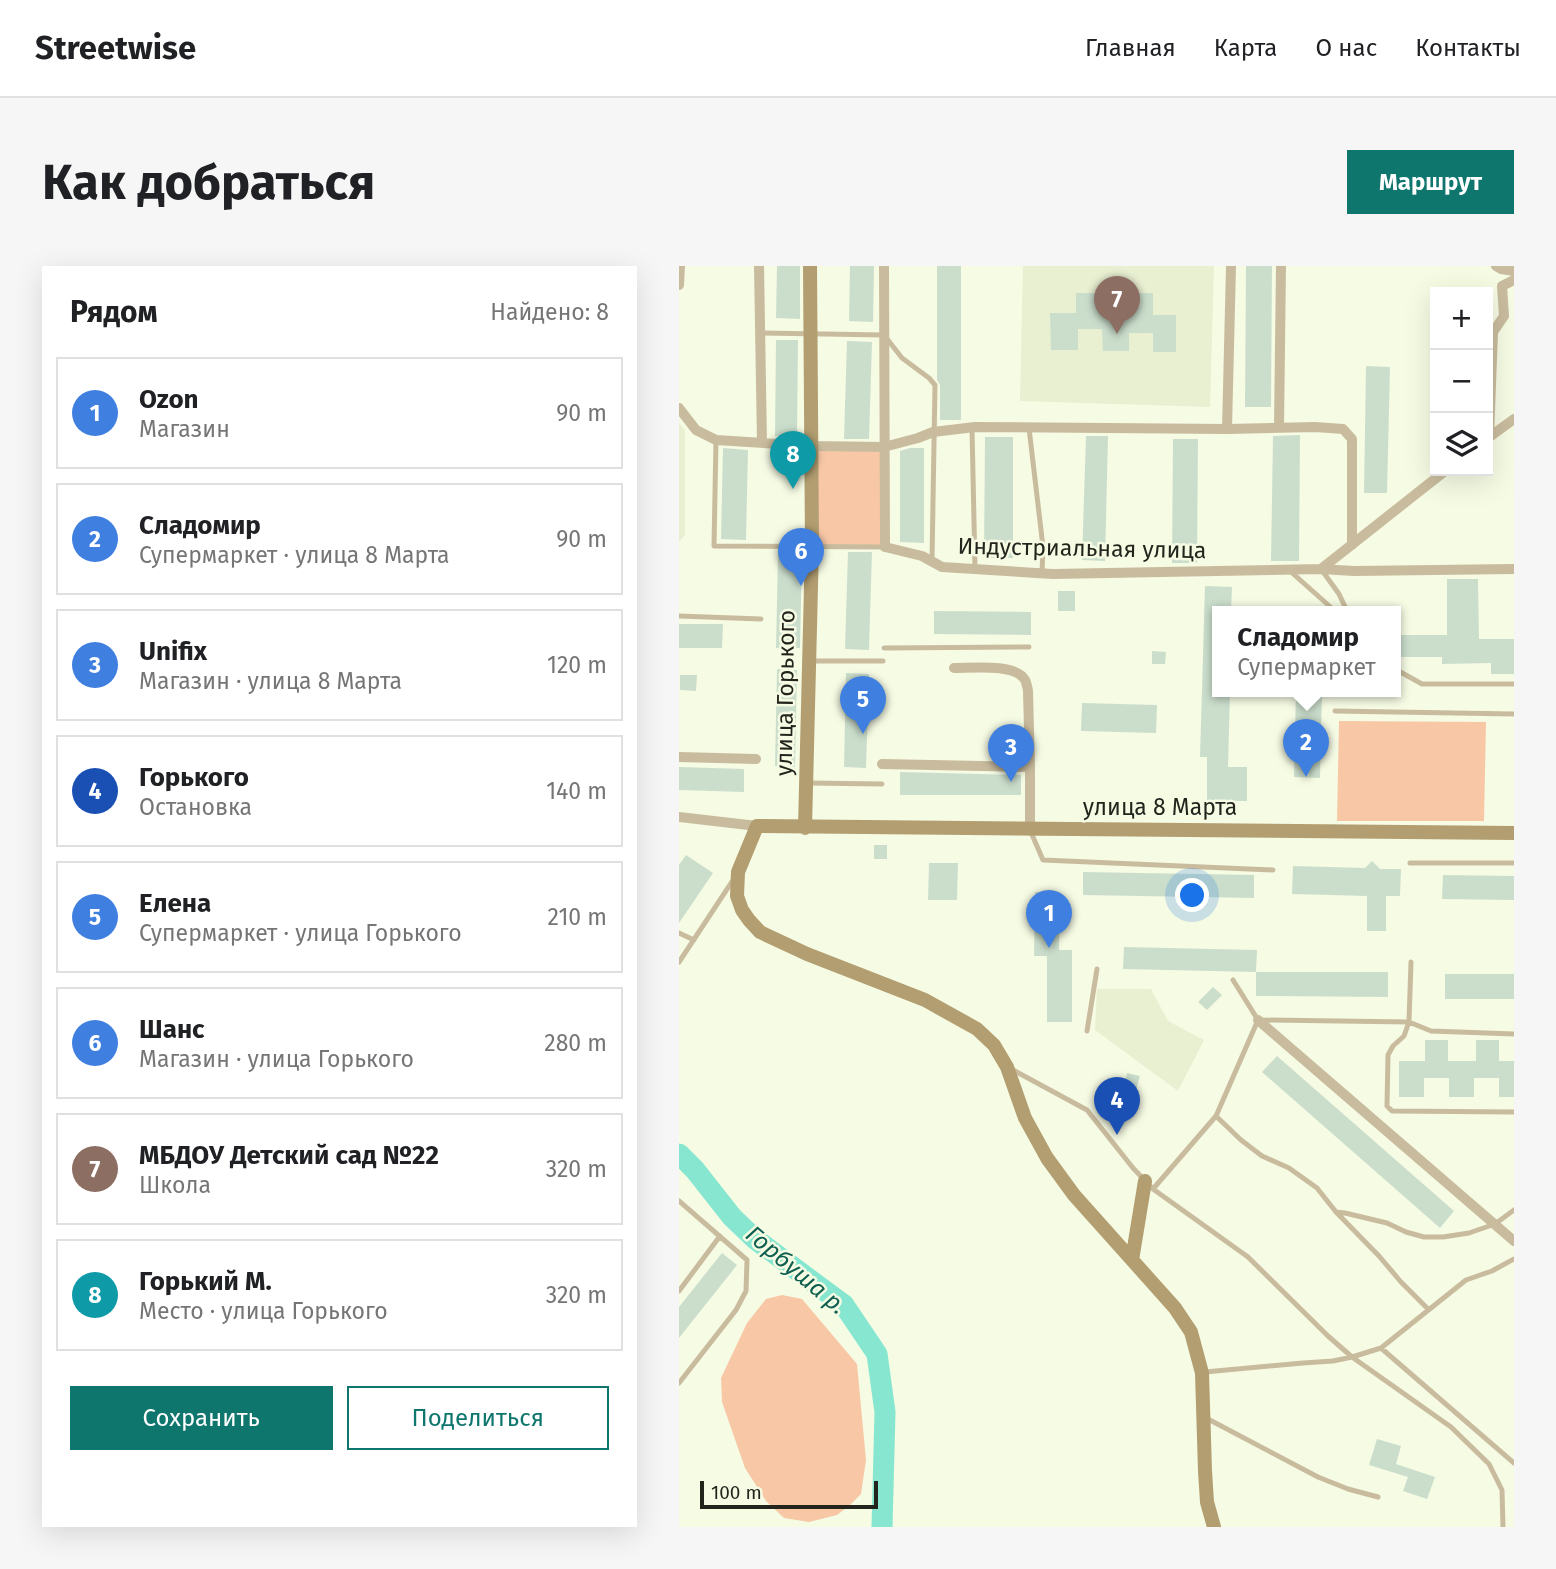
<!DOCTYPE html>
<html lang="ru">
<head>
<meta charset="utf-8">
<style>
	:root { --surface:#fff; --page:#f6f6f6; --text:#202124; --muted:#757577; --line:#e0e0e0; --accent:#0f766e }
	body { margin:0; font-family:"Fira Sans",sans-serif; background:var(--page); color:var(--text) }
	.controls { position:absolute; right:21px; top:21px; display:grid; overflow:hidden; border-radius:0px; box-shadow:0 7px 28px #0002 }
	.controls button { width:63px; height:63px; display:grid; place-items:center; padding:0; border:0; border-bottom:2px solid var(--line); background:var(--surface); color:var(--text); font:35px sans-serif }
	.scale { position:absolute; left:21px; bottom:18px; width:178px; box-sizing:border-box; padding-left:7px; border:4px solid #23251d; border-top:0; font-size:19px; line-height:24px; white-space:nowrap; color:#23251d; -webkit-text-stroke:5px #f6fbe4; paint-order:stroke }
	.you { position:absolute; left:514px; top:630px; width:24px; height:24px; margin:-18px; border:5px solid #fff; border-radius:50%; background:#1a73e8; box-shadow:0 0 0 10px #1a73e833 }
	.badge { display:grid; place-items:center; width:46px; height:46px; border-radius:50%; background:var(--accent); color:#fff; font-size:23px; font-weight:700 }
	.pin { position:absolute; translate:-50% -58px; filter:drop-shadow(0 2px 4px #0008) }
	.pin::after { content:''; position:absolute; top:37px; width:24px; height:21px; background:inherit; clip-path:polygon(0 0,100% 0,50% 100%) }
	.popup { position:absolute; left:533px; top:340px; width:189px; height:91px; box-sizing:border-box; display:grid; place-content:center; border-radius:0px; background:var(--surface); filter:drop-shadow(0 2px 5px #0005); font-size:23px; white-space:nowrap; color:var(--muted) }
	.popup b { font-size:26px; color:var(--text) }
	.popup::after { content:''; position:absolute; left:50%; top:100%; margin-left:-14px; border:14px solid transparent; border-top-color:var(--surface) }
	.list { margin:0; padding:0; list-style:none }
	h2 { display:flex; justify-content:space-between; align-items:center; height:91px; margin:0; padding:0 28px; font-size:30px }
	h2 small { font-size:23px; font-weight:400; color:var(--muted) }
	.list li { display:grid; grid-template-columns:46px 1fr auto; gap:21px; align-items:center; box-sizing:border-box; height:112px; margin:0 14px 14px; padding:0 14px; border:2px solid var(--line); border-radius:0px }
	.list b { display:block; font-size:26px; white-space:nowrap }
	.list p { margin:0; font-size:23px; white-space:nowrap; color:var(--muted) }
	.list em { font-size:23px; font-style:normal; color:var(--muted) }
	.actions { display:flex; gap:14px; padding:21px 28px }
	.actions a { flex:1; padding:16px 0; border:2px solid var(--accent); border-radius:0px; text-align:center; font-size:24px; color:var(--accent) }
	.actions .main { background:var(--accent); color:#fff }
	.icon { flex:none; width:38px; height:38px; fill:none; stroke:currentColor; stroke-width:2; stroke-linecap:round; stroke-linejoin:round }
	.map { position:relative; flex:none; width:835px; height:1261px; overflow:hidden; border-radius:0px }
	header { display:flex; align-items:center; gap:42px; box-sizing:border-box; height:98px; padding:0 35px; background:var(--surface); border-bottom:2px solid var(--line) }
	header strong { font-size:33px }
	nav { display:flex; gap:38px; margin-inline-start:auto; font-size:24px }
	.intro { display:flex; align-items:center; justify-content:space-between; box-sizing:border-box; height:168px; padding:0 42px }
	h1 { margin:0; font-size:49px }
	.button { padding:18px 32px; border-radius:0px; background:var(--accent); color:#fff; font-size:24px; font-weight:700 }
	main { display:flex; gap:42px; padding:0 42px }
	aside { flex:1; background:var(--surface); border-radius:0px; box-shadow:0 7px 28px #0002 }
	.map>svg:first-child { display:block }
	.built { fill:#e9efd1 }
	.green { fill:#f8c8a6 }
	.lines { fill:none; stroke-linecap:round; stroke-linejoin:round }
	.river { stroke:#86e6cf; stroke-width:21 }
	.building { fill:#cbdecc }
	.lane { stroke:#c9bc9e; stroke-width:5 }
	.street { stroke:#c9bc9e; stroke-width:10 }
	.secondary { stroke:#b29e70; stroke-width:14 }
	.labels { text-anchor:middle; dominant-baseline:central; stroke-width:5; stroke-linejoin:round; paint-order:stroke }
	.street-label { font-size:23px; fill:#23251d; stroke:#f6fbe4 }
	.water-label { font-size:24px; font-style:italic; fill:#0e5f50; stroke:#f6fbe4 }
</style>
</head>
<body>
<header>
<strong>Streetwise</strong>
<nav><a>Главная</a><a>Карта</a><a>О нас</a><a>Контакты</a></nav>
</header>
<div class="intro"><h1>Как добраться</h1><a class="button">Маршрут</a></div>
<main>
<aside>
<h2>Рядом<small>Найдено: 8</small></h2>
<ul class="list">
<li><span class="badge" style="background:#3f7fe0">1</span><div><b>Ozon</b><p>Магазин</p></div><em>90 m</em></li>
<li><span class="badge" style="background:#3f7fe0">2</span><div><b>Сладомир</b><p>Супермаркет · улица 8 Марта</p></div><em>90 m</em></li>
<li><span class="badge" style="background:#3f7fe0">3</span><div><b>Unifix</b><p>Магазин · улица 8 Марта</p></div><em>120 m</em></li>
<li><span class="badge" style="background:#1a4fb4">4</span><div><b>Горького</b><p>Остановка</p></div><em>140 m</em></li>
<li><span class="badge" style="background:#3f7fe0">5</span><div><b>Елена</b><p>Супермаркет · улица Горького</p></div><em>210 m</em></li>
<li><span class="badge" style="background:#3f7fe0">6</span><div><b>Шанс</b><p>Магазин · улица Горького</p></div><em>280 m</em></li>
<li><span class="badge" style="background:#8d6e63">7</span><div><b>МБДОУ Детский сад №22</b><p>Школа</p></div><em>320 m</em></li>
<li><span class="badge" style="background:#0f9aa8">8</span><div><b>Горький М.</b><p>Место · улица Горького</p></div><em>320 m</em></li>
</ul>
<div class="actions"><a class="main">Сохранить</a><a>Поделиться</a></div>
</aside>
<div class="map">
<svg width="835" height="1261" viewBox="0 0 835 1261">
	<rect width="100%" height="100%" fill="#f6fbe4"/>
	<!-- built -->
	<path class="built" d="M344,0H535L531,141L341,135Z
		M0,157L6,164V269L0,276Z
		M418,723H472L489,755L525,774L499,825L416,764Z"/>
	<!-- green -->
	<path class="green" d="M132,180L205,181L206,281L133,280Z
		M660,455L807,456L805,555H658Z
		M103,1029L123,1033L178,1098L187,1194L182,1228L170,1240L158,1249L130,1256L105,1252L87,1235L66,1202L43,1136L42,1112L68,1057L87,1033Z"/>
	<g class="lines">
		<!-- river -->
		<path class="river" d="M0,888L16,904L53,951L76,973L165,1039L198,1088L206,1146L203,1261"/>
	</g>
	<!-- building -->
	<path class="building" d="M98,0H121V53L97,52Z
		M171,0H195L194,56L170,55Z
		M258,0H282V154H261V119L258,114Z
		M567,0H593L592,141H566Z
		M397,27H422V47H450V27H474V49H497V86H474V67H450V85H424L423,63H399V84H372L371,47H397Z
		M97,74H119L118,171L96,170Z
		M168,75L193,76L190,173H165Z
		M687,100L711,101L708,227H685Z
		M621,169L620,295H592L594,170Z
		M407,170H429L426,295L403,294Z
		M306,171H334V292H305Z
		M494,173H519L518,297H493Z
		M44,182L69,184L67,274L42,273Z
		M231,182H245V277L221,276V185Z
		M169,286H193L190,384L166,383Z
		M99,287L123,288L121,382H97Z
		M768,313H799L800,373H835V408H812V397L763,398V391H716V369H768Z
		M526,320L553,321L552,345H538V425H551L549,501H568V535H528V491H521Z
		M379,325H396V345H379Z
		M255,345L352,346V369L255,368Z
		M0,358H44L43,382H0Z
		M473,385L487,386L486,398H473Z
		M98,403L118,404L116,501L96,500Z
		M167,407L190,408L187,502L165,501Z
		M1,409H18L17,425L1,424Z
		M617,425H643L641,512L615,511Z
		M403,437L478,439L477,467L402,465Z
		M0,501L65,503V526L0,524Z
		M221,506L342,509V529H221Z
		M419,538H435V547H419Z
		M195,579H208V593H195Z
		M7,589L34,607L0,657V599Z
		M693,595L701,603H722L721,630H707V665H688V630L613,628L614,600L686,602Z
		M250,597H279L278,634H249Z
		M404,606L575,609V632L404,629Z
		M764,609L835,610V634L763,633Z
		M356,626H381L380,684H393V756H368V690H355Z
		M445,681L578,684L577,706L444,703Z
		M577,706H709V731L577,730Z
		M766,708H835V733H766Z
		M534,721L543,729L528,744L519,736Z
		M746,774H769V795H797V774H820V795H835V831H820V812H795V831H770V812H745V831H720V795H746Z
		M598,790L775,945L761,962L583,806Z
		M448,807L461,810L457,824L445,821Z
		M437,842L447,852L438,860L428,851Z
		M43,987L58,999L0,1072V1041Z
		M698,1173L722,1180L717,1198L756,1211L748,1233L724,1225L729,1211L690,1199Z"/>
	<g class="lines">
		<!-- lane -->
		<path class="lane" d="M82,67L205,69L223,92L250,112L256,119L253,295
			M293,162L296,302
			M350,162L364,281L363,307
			M37,174L35,280L206,281
			M642,303L660,328L668,345
			M611,305L656,345
			M0,350L82,353
			M205,382L350,381
			M130,395H204
			M716,403L743,418H835
			M656,445L835,448
			M129,517L203,518
			M351,564L364,594L594,604
			M731,597H835
			M0,667L15,674
			M0,696L54,614
			M732,696L730,756L725,770L714,780L709,789L708,840L713,845L835,846
			M582,754L730,756L752,765L835,768
			M408,765L418,703
			M334,804L408,844L454,902L474,923L569,991L649,1070L673,1091L702,1082L787,1014L813,1005L835,993
			M537,850L562,874L583,890L610,902L638,922L657,946L700,990L722,1016L749,1043
			M474,923L537,850L579,754L554,714
			M0,935L68,994L67,1025L57,1044L0,1117
			M657,946L666,947L708,957L727,966L745,971H764L790,967L816,958L835,944
			M0,1025L41,970
			M702,1082L835,1197
			M526,1106L624,1097L654,1095L673,1091L772,1161L810,1198L823,1224L824,1261
			M527,1152L639,1211L669,1223L699,1231"/>
		<!-- street -->
		<path class="street" d="M80,0L83,177
			M205,0L206,281L243,290L263,301L374,308L642,303L766,205
			M817,0L822,3L835,5
			M0,19L1,0
			M0,142L17,164L37,174L132,180L205,181L239,172L254,166L296,161L548,163L636,161L664,163L673,173V279
			M600,162L602,0
			M548,163L552,0
			M810,171L814,66L825,50L823,20L835,14
			M809,172L835,153
			M642,303L675,305L835,303
			M275,402C292,402 337,397 346,414C347,415 349,424 349,425L351,501V562
			M0,491L77,493
			M203,498L351,501
			M0,551L78,560
			M579,754L835,975"/>
		<!-- secondary -->
		<path class="secondary" d="M126,562L133,280L131,0
			M453,994L466,915
			M535,1261L528,1236L526,1205L523,1107L512,1066L496,1042L395,929L368,892L346,852L328,801L315,779L298,763L246,734L128,688L81,666L70,654L63,644L58,630L59,606L78,560L835,567"/>
	</g>
	<g class="labels">
		<!-- street labels -->
		<g class="street-label">
			<text transform="translate(403 282) rotate(1)">Индустриальная улица</text>
			<text transform="translate(106 427) rotate(-89)">улица Горького</text>
			<text x="481" y="541">улица 8 Марта</text>
		</g>
		<!-- water labels -->
		<g class="water-label">
			<text transform="translate(117 1004) rotate(40)">Горбуша р.</text>
		</g>
	</g>
</svg>
<div class="controls">
<button>+</button>
<button>−</button>
<button><svg class="icon" aria-label="layers" viewBox="0 0 24 24"><path d="M12 4l9 5-9 5-9-5zM3 14l9 5 9-5"/></svg></button>
</div>
<div class="scale">100 m</div>
<div class="you"></div>
<div class="pin badge" style="left:370px;top:682px;background:#3f7fe0">1</div>
<div class="pin badge" style="left:627px;top:511px;background:#3f7fe0">2</div>
<div class="popup"><b>Сладомир</b>Супермаркет</div>
<div class="pin badge" style="left:332px;top:516px;background:#3f7fe0">3</div>
<div class="pin badge" style="left:438px;top:869px;background:#1a4fb4">4</div>
<div class="pin badge" style="left:184px;top:468px;background:#3f7fe0">5</div>
<div class="pin badge" style="left:122px;top:320px;background:#3f7fe0">6</div>
<div class="pin badge" style="left:438px;top:68px;background:#8d6e63">7</div>
<div class="pin badge" style="left:114px;top:223px;background:#0f9aa8">8</div>
</div>
</main>
</body>
</html>
